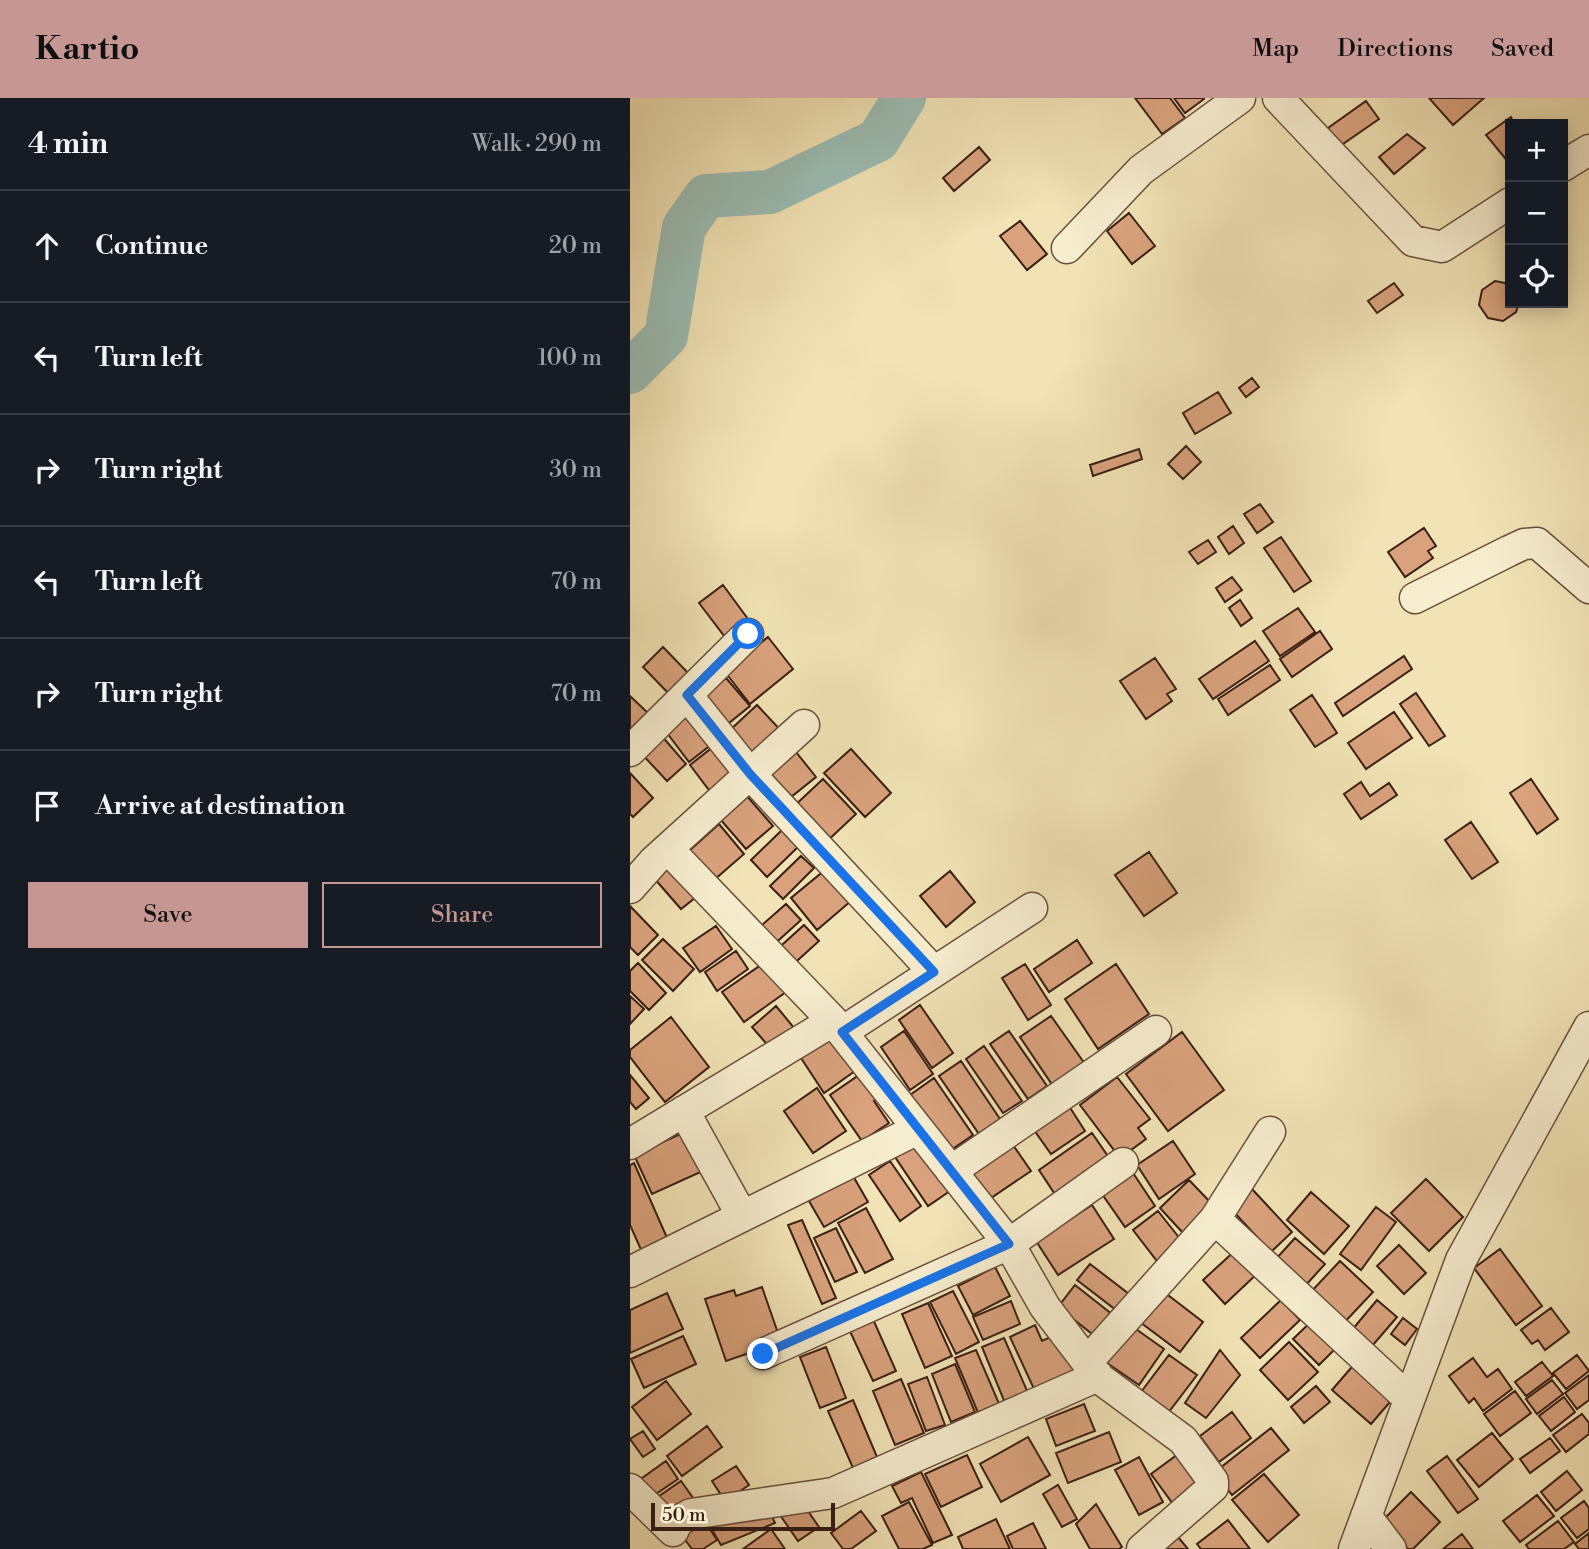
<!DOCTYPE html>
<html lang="en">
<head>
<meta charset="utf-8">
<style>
	:root { --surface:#171b24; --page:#20242c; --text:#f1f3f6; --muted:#9ea1a6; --line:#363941; --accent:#c59692 }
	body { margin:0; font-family:"Libre Bodoni",serif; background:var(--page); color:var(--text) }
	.controls { position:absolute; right:21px; top:21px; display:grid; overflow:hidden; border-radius:0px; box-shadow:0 4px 18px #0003 }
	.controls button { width:63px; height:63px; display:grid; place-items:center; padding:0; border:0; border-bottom:2px solid var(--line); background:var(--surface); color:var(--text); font:35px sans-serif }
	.scale { position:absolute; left:21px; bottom:18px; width:184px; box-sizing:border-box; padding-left:7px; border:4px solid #3a1f15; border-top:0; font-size:19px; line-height:24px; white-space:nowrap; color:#3a1f15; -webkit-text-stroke:5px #f6edcf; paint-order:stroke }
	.stop { position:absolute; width:21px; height:21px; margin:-16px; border:5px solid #1a73e8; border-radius:50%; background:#fff }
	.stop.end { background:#1a73e8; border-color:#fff; box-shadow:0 2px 7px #0008 }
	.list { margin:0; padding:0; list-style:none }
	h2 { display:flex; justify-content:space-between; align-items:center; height:91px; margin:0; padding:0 28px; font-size:30px }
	h2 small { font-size:23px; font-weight:400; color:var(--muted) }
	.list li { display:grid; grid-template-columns:46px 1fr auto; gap:21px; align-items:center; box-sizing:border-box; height:112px; padding:0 28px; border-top:2px solid var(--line) }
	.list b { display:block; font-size:26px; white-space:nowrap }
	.list em { font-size:23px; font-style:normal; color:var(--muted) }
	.actions { display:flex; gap:14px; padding:21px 28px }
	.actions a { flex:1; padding:16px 0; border:2px solid var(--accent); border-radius:0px; text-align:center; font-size:24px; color:var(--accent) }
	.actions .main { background:var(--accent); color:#111 }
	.icon { flex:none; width:38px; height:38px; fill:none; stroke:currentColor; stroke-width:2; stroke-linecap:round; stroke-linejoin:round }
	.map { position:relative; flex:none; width:959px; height:1451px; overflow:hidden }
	header { display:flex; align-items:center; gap:42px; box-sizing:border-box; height:98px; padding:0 35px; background:var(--accent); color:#111 }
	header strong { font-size:33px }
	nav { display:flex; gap:38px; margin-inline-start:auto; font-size:24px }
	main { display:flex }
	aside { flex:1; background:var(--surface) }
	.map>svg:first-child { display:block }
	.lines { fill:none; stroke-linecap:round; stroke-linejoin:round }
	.river { stroke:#9cbdb4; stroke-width:44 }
	.building { fill:#d9a27c; stroke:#3a1f15; stroke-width:2 }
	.minor-casing { stroke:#68503d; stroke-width:33 }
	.minor { stroke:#f6edcf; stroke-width:30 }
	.route { stroke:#1a73e8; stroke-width:9 }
</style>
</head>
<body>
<header>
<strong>Kartio</strong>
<nav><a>Map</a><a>Directions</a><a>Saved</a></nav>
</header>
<main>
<aside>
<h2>4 min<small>Walk · 290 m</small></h2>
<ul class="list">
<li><svg class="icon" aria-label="ahead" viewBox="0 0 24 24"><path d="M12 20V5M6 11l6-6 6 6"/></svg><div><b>Continue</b></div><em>20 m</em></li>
<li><svg class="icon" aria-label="left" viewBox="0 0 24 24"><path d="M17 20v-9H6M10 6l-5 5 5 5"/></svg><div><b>Turn left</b></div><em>100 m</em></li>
<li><svg class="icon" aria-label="right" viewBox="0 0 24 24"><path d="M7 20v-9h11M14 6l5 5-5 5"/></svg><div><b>Turn right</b></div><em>30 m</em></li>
<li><svg class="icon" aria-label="left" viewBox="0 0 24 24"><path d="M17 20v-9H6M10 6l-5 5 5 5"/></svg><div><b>Turn left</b></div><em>70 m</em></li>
<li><svg class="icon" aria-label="right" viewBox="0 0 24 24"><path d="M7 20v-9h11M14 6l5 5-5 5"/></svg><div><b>Turn right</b></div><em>70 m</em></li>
<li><svg class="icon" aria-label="arrive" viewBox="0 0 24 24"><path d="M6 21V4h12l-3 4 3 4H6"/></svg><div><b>Arrive at destination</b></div></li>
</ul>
<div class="actions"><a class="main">Save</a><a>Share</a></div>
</aside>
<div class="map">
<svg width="959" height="1451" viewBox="0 0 959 1451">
	<rect width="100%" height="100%" fill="#f1e3b5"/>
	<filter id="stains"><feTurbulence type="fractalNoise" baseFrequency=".00286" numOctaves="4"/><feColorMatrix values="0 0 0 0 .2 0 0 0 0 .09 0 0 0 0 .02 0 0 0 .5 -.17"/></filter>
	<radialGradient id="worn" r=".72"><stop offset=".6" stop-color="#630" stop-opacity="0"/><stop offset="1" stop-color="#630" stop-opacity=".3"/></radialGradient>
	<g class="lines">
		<!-- river -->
		<path class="river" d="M0,274L36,238L54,129L76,98L140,94L248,42L274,0"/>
	</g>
	<!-- building -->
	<path class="building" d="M505,0H540L555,20L532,36Z
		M544,0H573L574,1L555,15Z
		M799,0H854L823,27Z
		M736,3L749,21L710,48L698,30Z
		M881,19L884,26H880L879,65L856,37Z
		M777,36L795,50L764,76L749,59Z
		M349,49L360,62L324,93L313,80Z
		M499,115L525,148L502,166L477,133Z
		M390,123L417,156L397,172L370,138Z
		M865,183L880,186V205H889L886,214L873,223L858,220L849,207L852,192Z
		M764,185L773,197L747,215L738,203Z
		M622,280L629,289L616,299L609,290Z
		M588,294L601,315L565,336L553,315Z
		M556,348L571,364L553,381L538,366Z
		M509,351L512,361L463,378L460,367Z
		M630,406L643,424L627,435L614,416Z
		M603,428L614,445L599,456L588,439Z
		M794,430L806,448L798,453L803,460L775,479L758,454Z
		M651,439L681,483L664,494L634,450Z
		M578,442L586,454L568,466L559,454Z
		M602,479L612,492L595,504L586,490Z
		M93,487L118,521L95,539L69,505Z
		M610,502L622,520L611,528L599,510Z
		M668,510L685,534L650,558L633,533Z
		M690,533L702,551L662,579L650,561Z
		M138,539L163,571L120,606L95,574Z
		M625,543L639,563L583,601L569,581Z
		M33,549L61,578L41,598L13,569Z
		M774,558L782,571L713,618L705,605Z
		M525,560L546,591L537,596L542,603L516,621L490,583Z
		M640,567L650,582L598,617L588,601Z
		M96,580L120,608L94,629L71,601Z
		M786,595L815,638L799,648L770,606Z
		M682,597L707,635L685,649L660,612Z
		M0,598L18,615L0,633Z
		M127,607L155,637L128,663L100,632Z
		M57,613L82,646L59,664L34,631Z
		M764,614L782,640L736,671L718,645Z
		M30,636L56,666L37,683L10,654Z
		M83,649L109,682L85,700L60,667Z
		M221,651L261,695L235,719L194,675Z
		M166,654L186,679L156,703L136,678Z
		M0,675L23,700L3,719L0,716Z
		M193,681L226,716L194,746L161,711Z
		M901,681L928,721L907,736L880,695Z
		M731,684L740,698L759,685L767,697L731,721L714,696Z
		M116,697L143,728L116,751L90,721Z
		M841,724L868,764L842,781L815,742Z
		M89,726L114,756L84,782L59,753Z
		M153,731L169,748L137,779L121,762Z
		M519,754L547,795L514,818L485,777Z
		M171,758L184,770L153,801L140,788Z
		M37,766L66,799L51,811L23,779Z
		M195,772L221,803L187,832L161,800Z
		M320,773L345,804L316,829L290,798Z
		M156,806L171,822L139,851L124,834Z
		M0,808L28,837L8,857L0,849Z
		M174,827L189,843L158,871L143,855Z
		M86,828L102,851L70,874L53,850Z
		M33,841L64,871L43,893L12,862Z
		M447,842L462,865L419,894L404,871Z
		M106,853L118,871L87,893L75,874Z
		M135,864L156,894L114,924L92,894Z
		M8,865L36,895L19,912L0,893V873Z
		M395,866L421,907L398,922L372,880Z
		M486,866L519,916L468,951L435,901Z
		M0,898L14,911L0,926Z
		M290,907L323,955L302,970L269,922Z
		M146,908L165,931L141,951L122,929Z
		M421,918L455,966L423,988L390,939Z
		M41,919L79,969L35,1004L0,959V952Z
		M274,933L303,976L280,992L251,949Z
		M379,933L417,988L398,1001L360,946Z
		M552,934L594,992L538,1033L496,976Z
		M201,939L225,973L194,995L171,960Z
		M354,948L392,1003L373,1015L336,961Z
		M331,963L370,1021L349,1036L309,978Z
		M232,975L249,1000L244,1003L259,1025L232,1043L200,997Z
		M0,977L19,1000L6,1011L0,1004Z
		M487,979L520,1021L508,1030L516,1041L490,1060L450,1007Z
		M304,980L343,1037L318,1054L280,997Z
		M187,990L216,1033L183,1055L154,1013Z
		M439,1008L455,1033L421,1056L404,1032Z
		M57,1033L75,1072L22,1096L4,1057Z
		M462,1035L484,1067L430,1104L409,1072Z
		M543,1043L565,1076L529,1101L507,1067Z
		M287,1044L320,1093L298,1108L265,1059Z
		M383,1047L401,1073L358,1102L340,1076Z
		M260,1063L291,1108L270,1123L239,1077Z
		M4,1065L38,1142L12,1154L0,1127V1067Z
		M503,1075L525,1108L495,1129L472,1096Z
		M223,1078L238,1104L194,1129L179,1103Z
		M796,1081L833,1119L799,1153L761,1115Z
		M559,1082L583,1107L553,1135L530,1110Z
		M622,1091L662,1134L641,1154L601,1111Z
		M681,1094L719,1128L694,1156L657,1122Z
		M462,1107L484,1141L428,1177L406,1143Z
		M746,1109L766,1124L731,1172L710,1156Z
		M236,1110L263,1161L235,1175L208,1125Z
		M528,1113L555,1147L530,1167L503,1132Z
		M172,1122L206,1200L192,1206L158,1127Z
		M206,1130L227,1174L205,1184L184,1140Z
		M665,1140L695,1166L675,1188L645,1162Z
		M769,1147L796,1175L774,1196L747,1168Z
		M608,1150L629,1174L595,1206L573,1182Z
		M870,1151L912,1208L886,1227L844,1170Z
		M710,1163L743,1194L710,1229L678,1197Z
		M460,1166L499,1196L486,1212L447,1182Z
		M365,1169L380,1198L343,1217L328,1188Z
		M445,1187L483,1217L466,1239L428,1209Z
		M132,1189L151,1244L96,1263L75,1201L104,1192L106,1198Z
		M323,1193L349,1244L326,1256L300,1204Z
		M534,1194L573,1224L550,1254L510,1224Z
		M37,1195L53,1231L0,1255V1212Z
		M651,1202L670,1222L630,1260L611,1240Z
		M747,1202L767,1219L736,1255L717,1238Z
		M381,1203L390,1226L353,1242L343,1219Z
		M298,1205L322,1258L295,1270L272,1216Z
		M921,1210L939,1234L915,1252L908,1242L902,1246L891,1232Z
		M687,1218L712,1244L689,1267L663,1241Z
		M242,1219L266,1273L243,1283L218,1229Z
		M773,1220L787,1231L775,1247L761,1236Z
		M405,1227L412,1243L427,1236L444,1273L404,1291L380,1239Z
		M503,1229L534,1251L509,1287L477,1265Z
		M53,1238L66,1266L14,1290L1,1261Z
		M374,1240L398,1295L375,1305L352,1249Z
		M659,1244L688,1274L658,1302L630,1272Z
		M196,1249L216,1300L190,1310L170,1259Z
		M346,1252L370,1308L349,1317L325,1260Z
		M590,1252L610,1277L576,1320L555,1305Z
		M539,1257L567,1277L538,1315L511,1294Z
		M947,1257L959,1273L936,1291L923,1275Z
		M843,1260L857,1279L868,1271L882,1291L853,1313L844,1300L839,1305L819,1278Z
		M727,1263L766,1297L741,1326L702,1292Z
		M912,1264L923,1278L896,1298L885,1284Z
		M325,1266L345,1314L321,1324L302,1276Z
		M959,1277V1302L947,1311L935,1295Z
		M297,1279L315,1327L296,1333L278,1286Z
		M271,1281L294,1335L265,1347L243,1293Z
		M922,1282L933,1296L907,1316L896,1301Z
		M36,1283L61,1316L27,1342L2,1309Z
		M686,1288L700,1304L674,1325L661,1309Z
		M885,1293L901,1315L870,1338L854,1316Z
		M934,1299L945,1314L921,1333L909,1318Z
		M223,1302L247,1359L223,1370L198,1313Z
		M454,1306L465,1333L426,1348L416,1321Z
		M602,1314L621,1340L589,1364L570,1338Z
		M952,1316L959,1325V1336L936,1354L923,1337Z
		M77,1328L92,1349L52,1378L37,1358Z
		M641,1330L659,1352L602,1397L585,1374Z
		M13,1333L25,1351L13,1359L0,1341Z
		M479,1334L491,1364L438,1385L426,1355Z
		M862,1335L883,1361L849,1389L827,1362Z
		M398,1339L420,1377L371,1404L350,1366Z
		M920,1340L930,1353L900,1375L890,1361Z
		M551,1354L576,1388L546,1410L521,1376Z
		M337,1357L352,1389L311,1409L295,1376Z
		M817,1358L848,1401L828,1415L797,1373Z
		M509,1359L533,1404L509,1417L485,1372Z
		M36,1363L48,1381L17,1402L5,1385Z
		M106,1368L119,1387L95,1403L82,1383Z
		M937,1373L952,1392L926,1413L911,1394Z
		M291,1374L322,1437L303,1445L282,1400L271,1405L262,1388Z
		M634,1376L669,1417L638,1444L602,1402Z
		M51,1383L66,1404L40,1422L25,1401Z
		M428,1387L447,1421L432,1429L413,1396Z
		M781,1394L810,1424L783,1451H778L751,1424Z
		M907,1397L924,1418L890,1444L873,1423Z
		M171,1403L189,1429L168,1443L150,1417Z
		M954,1403L959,1410V1431L947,1440L931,1420Z
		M279,1404L302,1447L293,1451H269L252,1418Z
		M466,1406L492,1449L489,1451H460L446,1426Z
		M138,1410L145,1425L91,1447L78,1425Z
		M231,1413L246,1433L221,1451H213L201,1435Z
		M72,1419L87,1442L73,1451H62L49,1434Z
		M366,1421L380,1451H333L328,1439Z
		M598,1422L620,1451H571L567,1446Z
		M928,1423L944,1444L934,1451H899L896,1447Z
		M403,1425L416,1451H383L377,1438Z
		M141,1431L155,1451H113Z
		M959,1435V1451H949L945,1446Z
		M832,1436L843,1451H813Z
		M548,1439L558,1451H533Z"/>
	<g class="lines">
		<defs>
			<path id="minor" d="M648,0L783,143L812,149L880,105
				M933,68L959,52
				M437,150L511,72L610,0
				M785,500L879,453L894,446L907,445L959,490
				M57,597L120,676L304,874
				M0,653L118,536
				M38,751L203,923L379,1146L415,1209L469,1280L553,1342L583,1383V1389L512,1451
				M0,790L24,763L174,627
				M212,934L402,810
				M54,1013L112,1118
				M0,1046L203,923
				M321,1073L526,933
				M585,1121L779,1301
				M0,1174L288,1031
				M133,1256L379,1146L493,1065
				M458,1263L585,1121L640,1034
				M0,1391L43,1433L48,1423L61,1416L203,1395L468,1278
				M736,1418L761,1451
				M724,1451L831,1162L959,929"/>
		</defs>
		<!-- minor casing -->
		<use href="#minor" class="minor-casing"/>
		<!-- minor -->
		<use href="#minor" class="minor"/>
	</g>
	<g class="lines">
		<!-- route -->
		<path class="route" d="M118,536L57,597L120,676L304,874L212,934L379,1146L133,1256"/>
	</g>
	<rect width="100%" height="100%" filter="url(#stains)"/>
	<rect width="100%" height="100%" fill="url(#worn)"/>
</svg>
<div class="controls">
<button>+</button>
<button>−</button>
<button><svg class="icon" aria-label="locate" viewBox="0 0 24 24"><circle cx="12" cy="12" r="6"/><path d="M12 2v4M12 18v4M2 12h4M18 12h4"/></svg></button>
</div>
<div class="scale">50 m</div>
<div class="stop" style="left:118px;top:536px"></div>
<div class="stop end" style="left:133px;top:1256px"></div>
</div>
</main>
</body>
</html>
